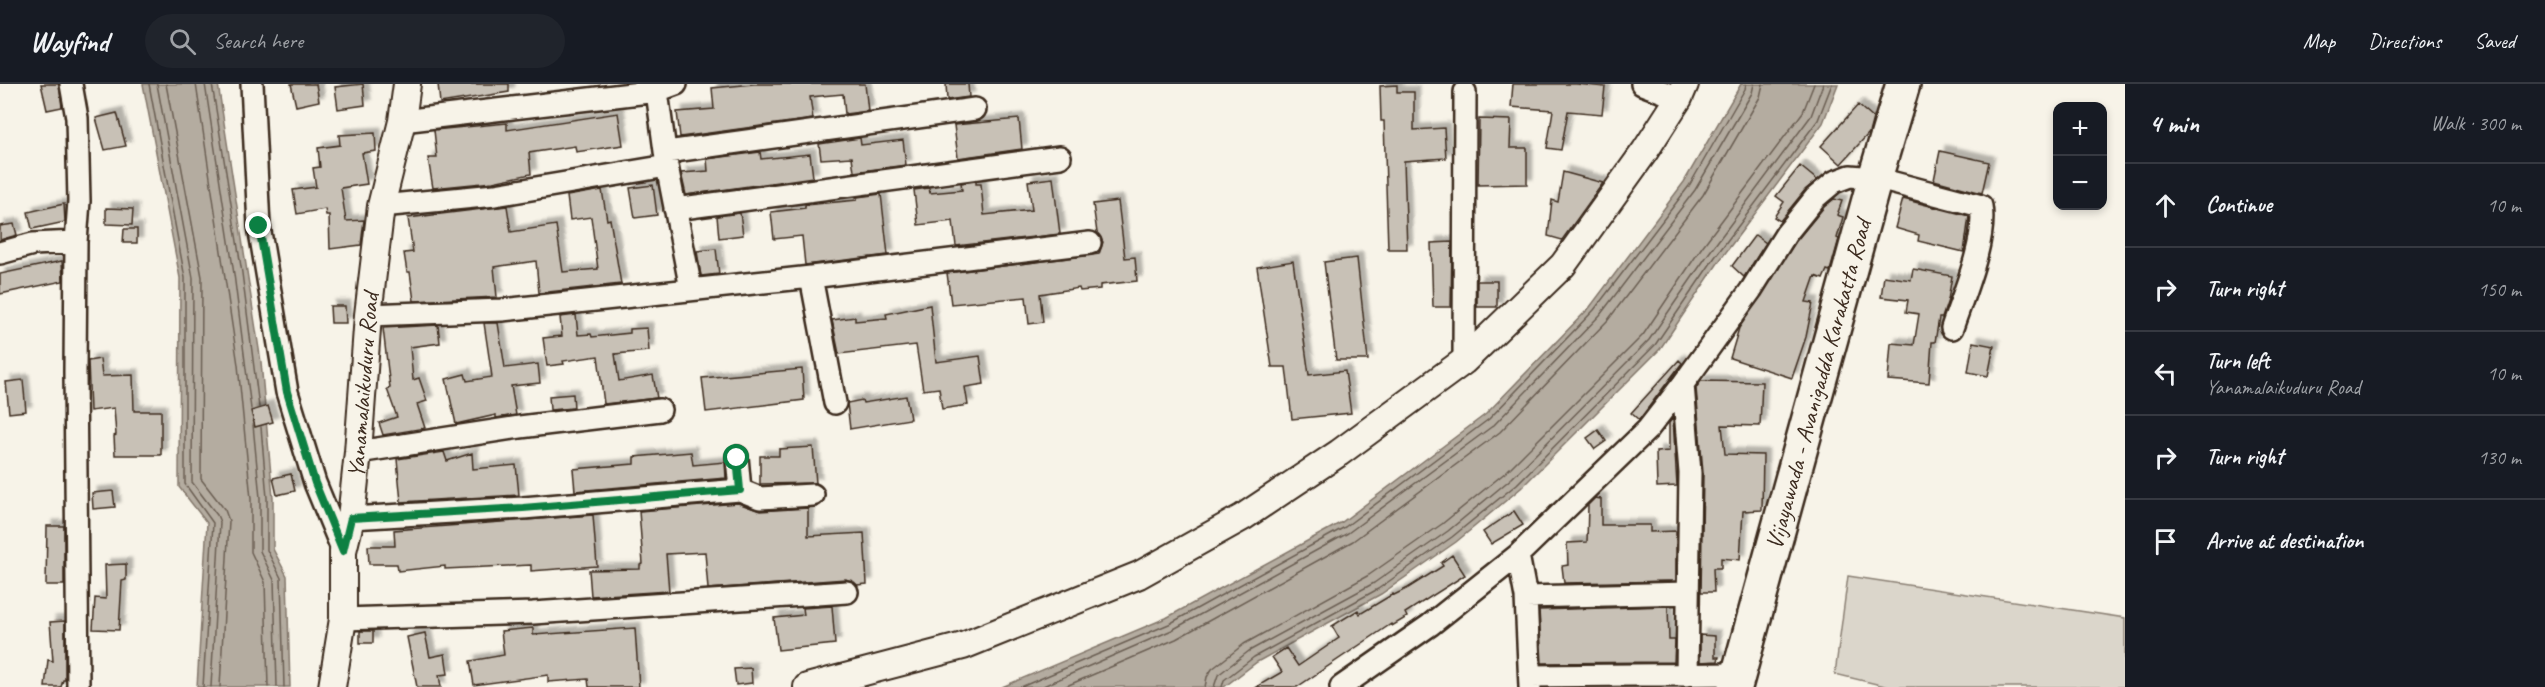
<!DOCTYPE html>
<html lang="en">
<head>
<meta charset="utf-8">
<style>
	:root { --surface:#171b24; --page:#20242c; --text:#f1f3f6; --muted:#9ea1a6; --line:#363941 }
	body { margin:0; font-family:Caveat,sans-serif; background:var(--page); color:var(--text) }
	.controls { position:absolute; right:18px; top:18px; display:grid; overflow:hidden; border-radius:12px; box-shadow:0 3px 9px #0003 }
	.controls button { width:54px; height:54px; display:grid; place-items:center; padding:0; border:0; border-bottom:2px solid var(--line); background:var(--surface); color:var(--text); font:30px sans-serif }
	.stop { position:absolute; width:18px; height:18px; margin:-14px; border:4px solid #0b8043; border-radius:50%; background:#fff }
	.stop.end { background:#0b8043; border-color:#fff; box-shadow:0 2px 6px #0008 }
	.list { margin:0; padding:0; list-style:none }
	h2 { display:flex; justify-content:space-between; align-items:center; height:78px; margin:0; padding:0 24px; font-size:26px }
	h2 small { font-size:20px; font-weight:400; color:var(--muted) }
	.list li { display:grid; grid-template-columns:39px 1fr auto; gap:18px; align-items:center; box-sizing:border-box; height:84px; padding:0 24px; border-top:2px solid var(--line) }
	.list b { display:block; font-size:22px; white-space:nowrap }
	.list p { margin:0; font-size:20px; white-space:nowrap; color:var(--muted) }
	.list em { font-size:20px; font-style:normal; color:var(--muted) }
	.icon { flex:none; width:33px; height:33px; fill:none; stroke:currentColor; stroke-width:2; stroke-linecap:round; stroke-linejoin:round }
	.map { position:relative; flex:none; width:2125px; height:603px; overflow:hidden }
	header { display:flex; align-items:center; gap:36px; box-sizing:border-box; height:84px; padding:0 30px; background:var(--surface); border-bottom:2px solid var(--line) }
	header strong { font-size:28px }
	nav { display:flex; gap:33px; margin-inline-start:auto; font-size:21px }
	.search { width:420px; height:54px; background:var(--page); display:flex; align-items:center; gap:15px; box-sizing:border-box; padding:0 21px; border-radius:33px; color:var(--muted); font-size:22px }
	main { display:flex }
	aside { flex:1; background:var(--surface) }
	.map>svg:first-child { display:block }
	.green { fill:#dbd6cb; stroke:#8b8074; stroke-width:1.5 }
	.water { fill:#b4aca0; stroke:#84786c; stroke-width:1.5 }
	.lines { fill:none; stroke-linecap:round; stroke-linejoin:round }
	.shore { stroke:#6b5e52; stroke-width:1.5 }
	.building { fill:#c8c1b6; stroke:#3b2a1e; stroke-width:1.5; filter:url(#shadow) }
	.minor-casing { stroke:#3b2a1e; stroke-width:26 }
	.tertiary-casing { stroke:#3b2a1e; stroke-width:30 }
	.primary-casing { stroke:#3b2a1e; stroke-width:38 }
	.minor { stroke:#f7f3e8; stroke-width:21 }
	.tertiary { stroke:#f7f3e8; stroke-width:26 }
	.primary { stroke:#f7f3e8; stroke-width:33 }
	.route { stroke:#0b8043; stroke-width:8 }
	.labels { text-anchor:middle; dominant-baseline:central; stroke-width:4.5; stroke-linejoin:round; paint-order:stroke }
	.street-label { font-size:24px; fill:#3b2a1e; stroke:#f7f3e8 }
</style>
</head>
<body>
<header>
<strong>Wayfind</strong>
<div class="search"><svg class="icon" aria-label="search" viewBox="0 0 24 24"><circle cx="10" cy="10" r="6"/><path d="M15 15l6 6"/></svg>Search here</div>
<nav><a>Map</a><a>Directions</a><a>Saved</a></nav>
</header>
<main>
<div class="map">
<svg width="2125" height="603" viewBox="0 0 2125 603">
	<defs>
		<filter id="shadow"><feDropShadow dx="5.5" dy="-5.5" stdDeviation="1.5" flood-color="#0004"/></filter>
	</defs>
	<rect width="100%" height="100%" fill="#f7f3e8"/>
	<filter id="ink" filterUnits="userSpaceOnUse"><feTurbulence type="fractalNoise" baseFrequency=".0167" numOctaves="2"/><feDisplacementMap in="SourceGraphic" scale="12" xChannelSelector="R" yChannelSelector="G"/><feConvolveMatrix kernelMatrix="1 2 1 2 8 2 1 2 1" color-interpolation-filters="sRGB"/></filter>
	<g filter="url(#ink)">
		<!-- green -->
		<path class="green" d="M1848,492L2125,534V603H1889L1835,590Z"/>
		<!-- water -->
		<path class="water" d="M143,0H218L261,278L273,414V465L287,492L290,603H197L207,439L179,403L180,194Z
			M1741,0H1838L1823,39L1720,176L1660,265L1521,404L1456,458L1381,510L1257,578L1224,603H1002L1166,534L1342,438L1486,330L1590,223L1684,98Z"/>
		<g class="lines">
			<!-- shore -->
			<path class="shore" d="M149,0L185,194V400L213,439L203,603
				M157,0L193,194L192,398L217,431L220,438L211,603
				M166,0L202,193L201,395L225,426L229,437L220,603
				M196,0L238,281L251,415V468L265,498L268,603
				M205,0L234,190L251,325
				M212,0L242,189L259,323
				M253,341L260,414V467L274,496L277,603
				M261,343L267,414V466L281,494L284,603
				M1021,603L1169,540L1345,443L1489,335L1594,226L1689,102L1745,5L1746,0
				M1041,603L1172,546L1348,449L1494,341L1600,231L1695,106L1752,9L1754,0
				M1064,603L1176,555L1353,457L1500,348L1608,236L1703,111L1760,13L1763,0
				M1205,603L1207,593L1212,585L1244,560L1369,491L1442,440L1506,388L1643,251L1702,163L1803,28L1814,0
				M1214,603L1218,591L1249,567L1374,499L1448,447L1512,394L1649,256L1709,169L1811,32L1823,0
				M1222,603L1224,596L1254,573L1378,505L1452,453L1517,400L1655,261L1715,173L1818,36L1832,0"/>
		</g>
		<!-- building -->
		<path class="building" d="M41,0H59L62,23L47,26Z
			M291,0H316L319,17L296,22Z
			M363,0L365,21L338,25L335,3Z
			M438,0H509V8L440,19Z
			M754,0H865L868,27L845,30L843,10L810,13L813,35L680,53L677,28L714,25L712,4Z
			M946,0H968L969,13L947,16Z
			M1513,0H1576L1605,3L1602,30L1568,27L1561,66L1547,64L1553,26L1511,23Z
			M1397,1V8H1414V46L1444,44L1446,74L1404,77L1407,165H1388L1384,37H1381L1380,2Z
			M1858,21L1873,34L1869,49L1841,80L1821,62Z
			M117,29L126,62L105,66L96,34Z
			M618,29L623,61L576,68L575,62L529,69L531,90L493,98L433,104L428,74H437L434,46L507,39V46Z
			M1019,35L1022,65L958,74L954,41Z
			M1479,35L1511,36L1510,64H1527V100L1478,101Z
			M375,49L376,67L362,69L367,100L341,104L346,137L364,136L361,161L330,165L329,131H326L325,125L297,130L293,106L316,103L313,84L320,83L318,64L340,61L339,51Z
			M860,54L861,61L903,56L906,81L854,88L852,73L821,75L819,60Z
			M1940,67L1989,78L1982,109L1934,96Z
			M760,68L761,75L810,70L813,93L686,111L681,89L708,87L707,75Z
			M1800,82L1817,96L1805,106L1780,137L1774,133L1784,118L1776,112Z
			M1563,88L1603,99L1562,156L1548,152L1552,116L1558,118Z
			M1053,94L1060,150L956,162L953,137L918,141L914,106L929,104L930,109L962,106L961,99L976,97V100H981L984,131L1032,126L1028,97Z
			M653,101L657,131L635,134L630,104Z
			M602,106L607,136L610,135L621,200L539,209L536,177L494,183L497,213L414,217L410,188H407L404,169L413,168L408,134L507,122L511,148L556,141L563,188L598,185L591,133L570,136L567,112Z
			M881,110L888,171L805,181L802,152L774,155L771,128L805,124V121L857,116V113Z
			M1834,115L1842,117L1837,131L1843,133L1837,154L1839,155L1830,187L1827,186L1823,195L1815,192L1806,218L1813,219L1806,253L1792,294L1730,274L1739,244L1796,157L1824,123Z
			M1903,115L1969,132L1964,168L1918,157L1919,151L1895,144Z
			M1118,117L1125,174L1135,173L1137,197L1100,201V205L1080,207L1079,204L1040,210L1043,238L1029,240L1026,213L951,220L947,189L1099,170L1103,158L1097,149L1093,120Z
			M64,120L65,138L32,145L28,128Z
			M106,124L133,125L132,141L106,140Z
			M740,129L743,151L719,154L717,132Z
			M14,140L17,151L0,156V142Z
			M124,145H137V159H123Z
			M1755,151L1766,159L1744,193L1732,182Z
			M1452,158L1451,223H1433L1431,159Z
			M716,165L719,190L701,192L697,167Z
			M1357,174L1368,276H1336L1324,178Z
			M62,177L63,197L0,210V190Z
			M1293,177L1309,291L1345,287L1351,329L1292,335L1286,283H1272L1257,183Z
			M1913,185L1952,192L1948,216L1942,234H1939L1935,258H1932L1929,299L1888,296L1891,259L1914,261L1919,230L1906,228L1908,216L1881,213L1884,192L1911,196Z
			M1477,197H1497V223H1477Z
			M930,221L936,278L980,272L984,300L965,303L968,321L942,325L939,304L923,306L916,261L839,270L832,236L855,233V237L887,234L886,230Z
			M330,222H345L346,239H331Z
			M576,231L578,251L591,250L592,253L630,249V245L647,244L649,267L615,270L619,297L653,291L657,314L604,320L598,272L563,277L564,280L547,282L543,254L562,252L560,233Z
			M484,239H498L505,284L538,280L540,299L511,302L516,331L496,334V331L456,340L446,295L465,290L467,297L492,293Z
			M438,241L440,259L410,263L413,296L419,294L427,317L417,320L425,344L383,351L379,339L397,333L387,305L390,304L383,244Z
			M1973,258L1994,262L1988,292L1968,288Z
			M100,275L102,292L133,291L134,327H161V371H115L114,352L116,351L114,324L90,327L88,277Z
			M1679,276L1682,279L1639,336L1631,329Z
			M802,285L804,316L706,328L702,294Z
			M23,296L26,327L9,329L6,298Z
			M1701,297L1762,298L1760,342L1722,341L1725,370L1763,371L1762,426L1743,427L1740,476L1721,474V484H1713L1714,508H1701L1703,389L1696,304Z
			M573,310L574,324L550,326L549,312Z
			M906,312L910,335L850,345L847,319L862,316L863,319Z
			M268,322L273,338L255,343L251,327Z
			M1673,334L1677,402L1657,403L1656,368L1669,367V339Z
			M1598,346L1606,357L1595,365L1587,354Z
			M813,363L816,399L760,400V372H779V365Z
			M444,368L447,377L472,369L473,385L516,381L519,411L401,418L397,375Z
			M691,368L693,381L725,378L726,394L575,407L573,385L634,380V373Z
			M291,390L295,407L277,411L273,394Z
			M113,407L115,423L93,425L92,409Z
			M1595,414L1601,415V441H1650V448L1676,447V497L1564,499L1562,482L1568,481L1567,459L1587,458L1588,421Z
			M738,419L760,427L808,424V452L864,449L867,500L857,501L846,495L708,505L705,468L666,470L669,507L591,512L589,486L640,485V481L643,480L639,427Z
			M1514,427L1523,441L1491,460L1483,448Z
			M593,431L597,482L531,487V481L445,485V482L398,487L397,480H369L368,462H395L394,446Z
			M47,442H64V501H46Z
			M1452,471L1465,491L1405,529L1407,533L1392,542L1391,540L1297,603H1256L1282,588L1272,573L1286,564L1298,582L1339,554L1332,542L1358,526L1360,530L1393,510L1394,511L1408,504L1443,482L1441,479Z
			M126,480V496L122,497L119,546L93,545L95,514L106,515L105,481Z
			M832,522L835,560L778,566L774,534L804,531L803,524Z
			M1668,522L1669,556H1675L1674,578L1542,579L1539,526Z
			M65,537V596H63L61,603H45L48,576L53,577L50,538Z
			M533,544V551L635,544L639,603H589L588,595L548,598V591L474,601L470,577L504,571L501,547Z
			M360,547H373V559H360Z
			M425,549L430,573L445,570L448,590L439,591L441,603H417L407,553Z
			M1700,551L1715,552V573H1719L1718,577L1700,578Z
			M751,584L752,599L736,601L734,585Z"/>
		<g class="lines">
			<defs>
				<path id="minor" d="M71,0L77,34L79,117L76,158L75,288L78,603
					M252,0L259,142L287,308L315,399L343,467
					M656,0L667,82L691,205
					M1642,0L1679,14
					M402,37L657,7L676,0
					M667,68L975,25
					M381,122L495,111L667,82
					M675,125L1060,73
					M0,169L33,160L76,158
					M811,193L835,319
					M368,231L502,226L811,193L1090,159
					M1464,277L1465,8
					M1683,300L1690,389L1687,591
					M358,368L520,343L660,326
					M737,373L740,406
					M351,434L523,424L740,406L760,414L813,411
					M1518,471L1526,513L1530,603
					M1526,513L1688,509
					M343,535L533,529L847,508
					M1530,592L1738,590
					M1341,603L1430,541L1518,471L1648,345L1683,300L1751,206L1786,150L1815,114L1834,98L1850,92L1875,94L1981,122C1987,156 1963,211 1952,244"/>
				<g id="tertiary">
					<path id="s1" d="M332,603L343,535V467L351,434L358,368L368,231L381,122L402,37L407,0"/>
					<path d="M807,603L963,562L1139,491L1243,433L1339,369L1464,277L1563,181L1645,67L1679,14L1685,0"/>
				</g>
				<g id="primary">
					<path id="s2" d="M1735,603L1875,94L1903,0"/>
				</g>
			</defs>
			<!-- minor casing -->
			<use href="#minor" class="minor-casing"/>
			<!-- tertiary casing -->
			<use href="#tertiary" class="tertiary-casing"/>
			<!-- primary casing -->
			<use href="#primary" class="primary-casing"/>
			<!-- minor -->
			<use href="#minor" class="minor"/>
			<!-- tertiary -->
			<use href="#tertiary" class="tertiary"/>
			<!-- primary -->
			<use href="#primary" class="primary"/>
		</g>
	</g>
	<g class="lines" filter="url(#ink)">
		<!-- route -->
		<path class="route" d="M259,142L287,308L315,399L343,467L351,434L523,424L740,406L737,374"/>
	</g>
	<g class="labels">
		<!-- street labels -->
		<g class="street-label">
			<text stroke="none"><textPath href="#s1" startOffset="304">Yanamalaikuduru Road</textPath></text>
			<text stroke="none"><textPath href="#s2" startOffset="314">Vijayawada - Avanigadda Karakatta Road</textPath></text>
		</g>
	</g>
</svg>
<div class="controls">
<button>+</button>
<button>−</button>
</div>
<div class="stop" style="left:737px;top:374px"></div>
<div class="stop end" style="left:259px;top:142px"></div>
</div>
<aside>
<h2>4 min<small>Walk · 300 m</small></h2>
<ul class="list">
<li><svg class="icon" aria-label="ahead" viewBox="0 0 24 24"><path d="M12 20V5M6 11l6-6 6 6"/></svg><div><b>Continue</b></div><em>10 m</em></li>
<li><svg class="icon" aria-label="right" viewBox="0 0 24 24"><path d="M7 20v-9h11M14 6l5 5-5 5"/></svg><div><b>Turn right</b></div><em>150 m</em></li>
<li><svg class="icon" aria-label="left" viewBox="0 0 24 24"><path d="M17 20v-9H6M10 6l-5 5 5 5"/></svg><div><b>Turn left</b><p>Yanamalaikuduru Road</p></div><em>10 m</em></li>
<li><svg class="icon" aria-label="right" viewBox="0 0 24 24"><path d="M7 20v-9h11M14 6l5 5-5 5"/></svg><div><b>Turn right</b></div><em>130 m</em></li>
<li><svg class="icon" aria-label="arrive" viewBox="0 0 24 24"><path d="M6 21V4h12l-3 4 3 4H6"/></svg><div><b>Arrive at destination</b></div></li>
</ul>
</aside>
</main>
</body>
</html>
